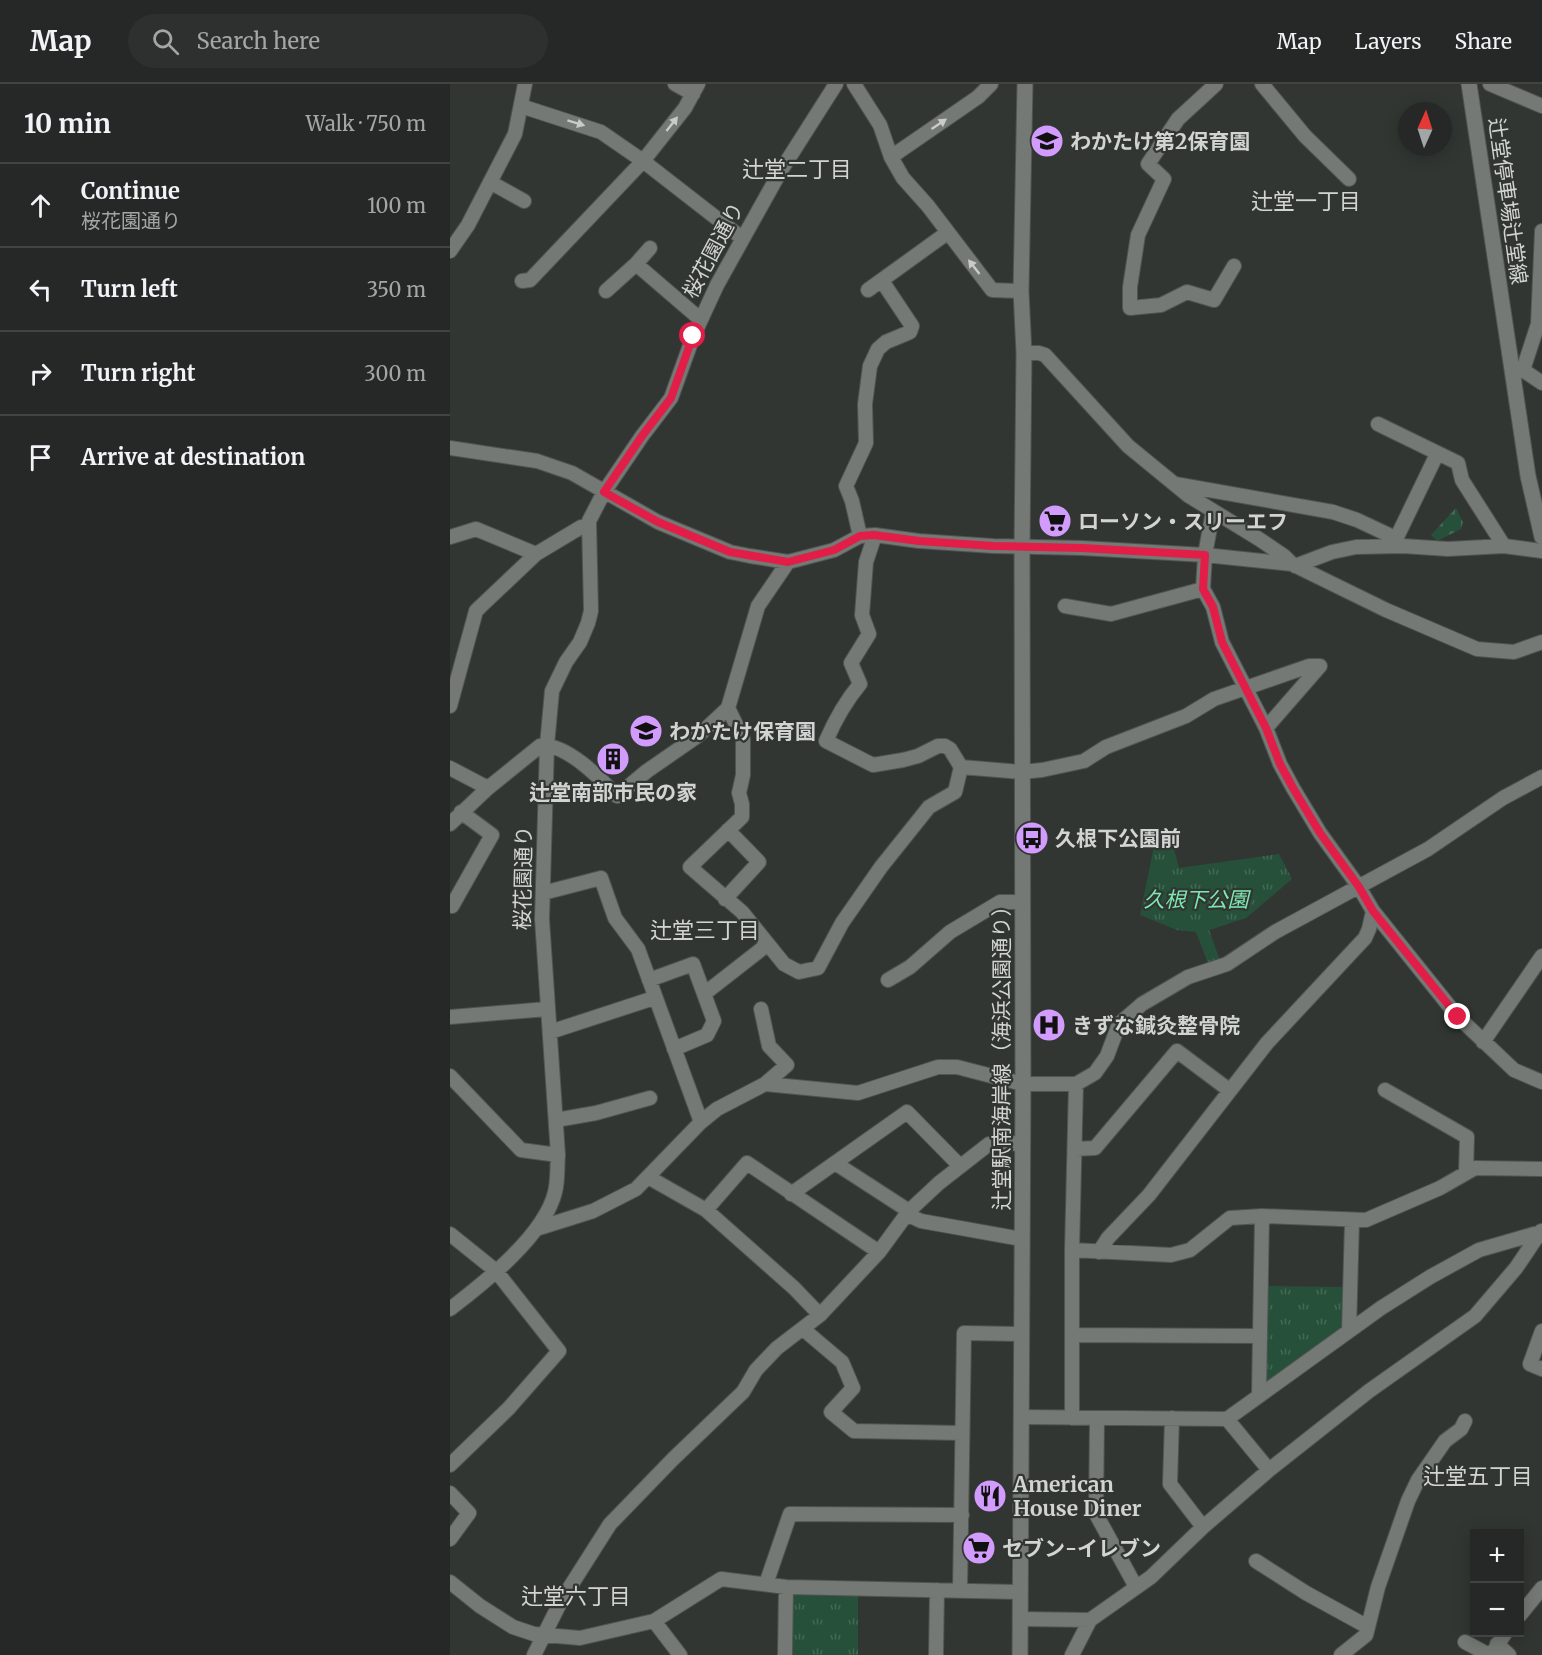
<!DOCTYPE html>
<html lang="en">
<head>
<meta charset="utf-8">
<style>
	:root { --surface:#252826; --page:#2d302e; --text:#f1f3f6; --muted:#a3a6a7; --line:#424443 }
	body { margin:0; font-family:Merriweather,"Noto Sans JP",serif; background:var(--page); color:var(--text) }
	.controls { position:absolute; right:18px; bottom:18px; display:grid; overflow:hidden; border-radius:0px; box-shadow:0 3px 15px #0003 }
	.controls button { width:54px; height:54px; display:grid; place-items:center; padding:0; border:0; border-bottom:2px solid var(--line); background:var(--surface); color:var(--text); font:30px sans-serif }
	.compass { position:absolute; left:948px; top:18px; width:54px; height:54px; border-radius:50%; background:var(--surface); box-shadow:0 3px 15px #0003; rotate:3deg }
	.stop { position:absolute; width:18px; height:18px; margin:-14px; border:4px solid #e11d48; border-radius:50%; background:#fff }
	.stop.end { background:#e11d48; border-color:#fff; box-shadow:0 2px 6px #0008 }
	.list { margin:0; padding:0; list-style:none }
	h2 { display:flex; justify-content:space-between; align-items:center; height:78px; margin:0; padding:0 24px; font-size:26px }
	h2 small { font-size:20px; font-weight:400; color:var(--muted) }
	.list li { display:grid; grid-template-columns:39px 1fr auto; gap:18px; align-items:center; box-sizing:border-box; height:84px; padding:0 24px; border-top:2px solid var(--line) }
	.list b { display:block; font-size:22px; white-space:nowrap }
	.list p { margin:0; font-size:20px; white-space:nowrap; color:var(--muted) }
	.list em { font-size:20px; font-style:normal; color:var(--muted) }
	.icon { flex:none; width:33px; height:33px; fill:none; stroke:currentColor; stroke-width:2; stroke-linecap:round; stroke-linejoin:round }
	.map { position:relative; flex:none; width:1092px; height:1571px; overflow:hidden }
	header { display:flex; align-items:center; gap:36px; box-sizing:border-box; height:84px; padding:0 30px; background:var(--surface); border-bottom:2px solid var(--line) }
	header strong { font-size:28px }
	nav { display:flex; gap:33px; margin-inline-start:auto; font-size:21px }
	.search { width:420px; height:54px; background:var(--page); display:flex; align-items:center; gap:15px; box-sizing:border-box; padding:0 21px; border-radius:33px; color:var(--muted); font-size:22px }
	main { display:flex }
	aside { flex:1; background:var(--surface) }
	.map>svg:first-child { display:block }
	.grass { fill:url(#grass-tufts) }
	.cemetery { fill:url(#cemetery-stones) }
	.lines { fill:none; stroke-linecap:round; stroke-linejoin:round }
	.minor-casing { stroke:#505452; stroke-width:16 }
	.tertiary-casing { stroke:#505452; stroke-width:17 }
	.secondary-casing { stroke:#505452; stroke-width:17 }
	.minor { stroke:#747975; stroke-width:14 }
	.tertiary { stroke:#747975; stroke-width:15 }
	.secondary { stroke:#747975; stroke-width:15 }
	.oneway { fill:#c8cbc9 }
	.route { stroke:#e11d48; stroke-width:8 }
	.labels { text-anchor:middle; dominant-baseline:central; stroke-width:4.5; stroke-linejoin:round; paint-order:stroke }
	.poi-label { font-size:21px; font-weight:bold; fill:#d1d4d2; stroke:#313633; text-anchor:start }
	.street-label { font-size:21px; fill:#d1d4d2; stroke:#313633 }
	.park-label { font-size:21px; font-style:italic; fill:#7de8b0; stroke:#313633 }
	.neighbourhood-label { font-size:22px; fill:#d1d4d2; stroke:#313633 }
</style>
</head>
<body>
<header>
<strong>Map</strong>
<div class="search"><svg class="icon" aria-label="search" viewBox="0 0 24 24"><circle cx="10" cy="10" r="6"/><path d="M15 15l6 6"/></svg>Search here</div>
<nav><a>Map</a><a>Layers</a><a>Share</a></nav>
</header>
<main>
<aside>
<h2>10 min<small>Walk · 750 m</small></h2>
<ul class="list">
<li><svg class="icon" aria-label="ahead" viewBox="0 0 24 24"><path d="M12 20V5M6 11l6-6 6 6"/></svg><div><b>Continue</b><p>桜花園通り</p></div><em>100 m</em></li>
<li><svg class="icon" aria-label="left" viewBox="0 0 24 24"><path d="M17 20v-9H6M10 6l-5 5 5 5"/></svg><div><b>Turn left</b></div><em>350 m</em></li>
<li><svg class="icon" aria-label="right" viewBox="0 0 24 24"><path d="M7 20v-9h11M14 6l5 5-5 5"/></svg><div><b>Turn right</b></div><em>300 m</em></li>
<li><svg class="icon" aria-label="arrive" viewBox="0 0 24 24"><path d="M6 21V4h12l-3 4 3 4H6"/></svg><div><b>Arrive at destination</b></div></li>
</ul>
</aside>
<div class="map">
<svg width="1092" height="1571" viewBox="0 0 1092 1571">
	<defs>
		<pattern id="grass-tufts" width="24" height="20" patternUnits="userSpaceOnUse" patternTransform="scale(1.5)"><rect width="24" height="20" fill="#26503a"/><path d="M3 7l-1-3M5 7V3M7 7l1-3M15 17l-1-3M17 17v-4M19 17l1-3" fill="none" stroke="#446856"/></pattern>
		<pattern id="cemetery-stones" width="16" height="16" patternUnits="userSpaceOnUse" patternTransform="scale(1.5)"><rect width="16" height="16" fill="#26503a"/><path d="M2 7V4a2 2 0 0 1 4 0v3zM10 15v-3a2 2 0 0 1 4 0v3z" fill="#446856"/></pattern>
	</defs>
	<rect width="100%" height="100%" fill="#313633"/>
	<!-- grass -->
	<path class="grass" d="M723,761L729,784L829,770L842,795L796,834L759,846L771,879L759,882L746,848L727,846L690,831L704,762Z
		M814,1202L897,1203L896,1244L821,1296L814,1294Z
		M340,1507L408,1509V1571H340Z"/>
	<!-- cemetery -->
	<path class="cemetery" d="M1006,424L1013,438L1011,445L987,457L981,451Z"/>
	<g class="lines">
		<defs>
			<path id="minor" d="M225,0L243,10
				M404,0L430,41L441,73L453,94L478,122L542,206L571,207
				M766,0L728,35L698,80L714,95L688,151L680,203V224L711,221L737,208L764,216L784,182
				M812,0L855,52L899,95
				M1040,0L1092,22
				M70,25L77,24L151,48L193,77L292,154
				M441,73L528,13L541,0
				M40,98L74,117
				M0,167L18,141L65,50L75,0
				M186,180L250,235
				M72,197L80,196L193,77L235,24L248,0
				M418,206L497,149
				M156,207L186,180L200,164
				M574,269H589L595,271L678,362L739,412L809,455L834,472L842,480
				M1073,286L1092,299
				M1063,290L1073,286L1088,240L1092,147
				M928,340L1008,379L1012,396L1054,462
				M0,364L87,377L122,389L208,438L280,468L300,472L338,478L384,466L410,452L425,451L469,457L543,462L632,464L755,471L842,480L936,526L1027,565L1064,568L1092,558
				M725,400L883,428L907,436L939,451L953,462L998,465L1054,462L1092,467
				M763,427L755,471L753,505L763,523L772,558L816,644L830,680L843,704L870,749L909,803L923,827L1008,933L1064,986L1092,998
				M425,451L416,478L412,531L419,550L401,579L410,600C395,618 385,636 376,657L423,681L453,676L468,672L488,662H495L500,665L511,683L571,688L592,686L634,677L656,663L736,632L764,615L859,582H870
				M410,452L402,417L396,402L416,359L415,320L420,282L428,265L436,258L460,248L462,242L432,197
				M0,453L26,445L86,470
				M946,455L987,370
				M845,482L882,468L906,463L953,462
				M615,522L661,530L753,505
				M0,622L26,527L30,523L86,470L131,443H138
				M278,624L293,655V691L289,709L292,720V733L240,783L292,828L334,880L349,888L368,884L392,839L431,783L479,723L505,708L511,683
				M816,644L870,582
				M0,684L38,704
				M0,740L38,704L90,662C115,658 151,695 167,712L197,687L249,651L278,624L308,522L338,478
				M93,809L151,794L165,834L188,865L251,1038
				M275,815L309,778L278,746
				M0,821L2,822L42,751L11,728
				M199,896L243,880L264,937L257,951L224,965
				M438,896L460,883L500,848L550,818H572
				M254,910L318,860
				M0,933L97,925
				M100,948L204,914
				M1033,958L1092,872
				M0,992L71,1066L108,1071
				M315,1000L408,1009L488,983H507L573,1000H626L645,989L657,972L669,940L692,920L738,893L777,880L825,848L978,765L1053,714L1092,693
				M935,1006L1017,1053L1016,1088
				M106,1036L146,1029L200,1014
				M625,1065L645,1064L727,967L779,1006
				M385,1079L459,1127
				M198,1093L256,1126L344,1204L370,1231
				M341,1110L457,1028L510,1082
				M256,1126L297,1079L429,1168
				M456,1130L471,1137L571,1155
				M89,1144L143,1127L186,1105L251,1038L267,1025L315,1000L337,981L319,962L311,925
				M0,1150L46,1187L109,1267L59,1324L0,1381
				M622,1166L721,1171L740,1166L780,1134L812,1132L916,1136L990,1104L1025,1084L1092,1085
				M649,1168L658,1154L699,1111L817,959L915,854L919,845L923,827
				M0,1225C34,1199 95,1151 105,1108C108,1097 107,1083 108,1071L92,835L97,661L102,607L116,578L130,558L138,539L141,527L139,437L154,408L192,352L221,314L243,253L267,201L330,88L386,0
				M353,1245L392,1278L403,1304L381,1328L404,1347L512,1349
				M899,1247L902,1137
				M1092,1247L1080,1280L1092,1285
				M623,1251L810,1252
				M809,1310L812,1132
				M571,1333L777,1335L931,1224L980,1193L1029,1166L1091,1148
				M622,1334V1166L626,1000
				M647,1334L646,1430L686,1503
				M722,1334L720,1400L753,1443
				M777,1335L819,1386
				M0,1409L19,1429L0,1455
				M806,1477L856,1509L918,1543
				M0,1498L30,1522L63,1543L84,1550L130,1554L204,1537L271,1495L336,1503L570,1508
				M316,1500L340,1430L512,1431
				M510,1507L514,1249L571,1250
				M1070,1531L1092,1504
				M570,1535L640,1536L701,1493L753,1443L819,1386L919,1307L1025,1232L1066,1184L1091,1147
				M204,1537L230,1571
				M1015,1558L1039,1571
				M1047,1560L1059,1571
				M84,1571L111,1517L160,1440L223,1375L293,1308L306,1286L327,1264L370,1231L429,1168L459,1127L489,1099L539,1060L563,1059L572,1062
				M335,1571L336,1503
				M486,1571L487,1506
				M622,1571L640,1536
				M891,1571L916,1551L928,1503L958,1417L968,1396L995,1357L1011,1345L1015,1337
				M1041,1571L1056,1548"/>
			<path id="tertiary" d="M570,1571L573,1000L572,464L574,269L571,207L575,0"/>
			<path id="secondary" d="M1019,0L1078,392L1092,453"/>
		</defs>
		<!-- minor casing -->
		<use href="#minor" class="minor-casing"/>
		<!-- tertiary casing -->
		<use href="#tertiary" class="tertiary-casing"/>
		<!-- secondary casing -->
		<use href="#secondary" class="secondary-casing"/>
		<!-- minor -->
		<use href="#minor" class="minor"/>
		<!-- tertiary -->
		<use href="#tertiary" class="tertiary"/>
		<!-- secondary -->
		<use href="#secondary" class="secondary"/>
	</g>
	<!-- one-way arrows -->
	<defs><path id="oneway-solid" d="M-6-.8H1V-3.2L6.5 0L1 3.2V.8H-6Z" transform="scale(1.5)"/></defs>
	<g class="oneway">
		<use href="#oneway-solid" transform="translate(126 39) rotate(17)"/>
		<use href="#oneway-solid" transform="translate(222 40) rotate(-52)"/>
		<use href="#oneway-solid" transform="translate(489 40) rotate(-34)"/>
		<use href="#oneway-solid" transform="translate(524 183) rotate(-128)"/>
	</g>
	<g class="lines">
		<!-- route -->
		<path class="route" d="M243,252L221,314L192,352L154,408L208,438L280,468L338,478L384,466L410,452L424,451L469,457L543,462L632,464L755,471L753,505L763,523L772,558L816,644L830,680L843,704L870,749L909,803L923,827L1008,933"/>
	</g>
	<!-- icons -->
	<defs>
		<symbol id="school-disc" viewBox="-11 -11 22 22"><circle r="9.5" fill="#d29cfd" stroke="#313633"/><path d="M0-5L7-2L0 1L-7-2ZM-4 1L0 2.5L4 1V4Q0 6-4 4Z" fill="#111"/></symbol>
		<symbol id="supermarket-disc" viewBox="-11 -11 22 22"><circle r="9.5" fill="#d29cfd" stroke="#313633"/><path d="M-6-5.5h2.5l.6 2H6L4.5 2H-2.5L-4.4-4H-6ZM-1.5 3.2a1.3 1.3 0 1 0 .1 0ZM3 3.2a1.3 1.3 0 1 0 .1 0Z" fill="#111"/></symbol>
		<symbol id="building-disc" viewBox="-11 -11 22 22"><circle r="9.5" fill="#d29cfd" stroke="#313633"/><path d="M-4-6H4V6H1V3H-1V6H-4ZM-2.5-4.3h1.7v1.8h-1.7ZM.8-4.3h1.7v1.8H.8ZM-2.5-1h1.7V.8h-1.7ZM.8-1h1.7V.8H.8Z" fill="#111"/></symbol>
		<symbol id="bus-disc" viewBox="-11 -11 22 22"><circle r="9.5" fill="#d29cfd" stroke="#313633"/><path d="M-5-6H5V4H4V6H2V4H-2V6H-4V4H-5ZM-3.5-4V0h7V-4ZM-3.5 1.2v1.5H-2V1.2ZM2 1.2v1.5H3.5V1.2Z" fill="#111"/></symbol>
		<symbol id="hospital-disc" viewBox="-11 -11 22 22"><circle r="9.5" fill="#d29cfd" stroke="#313633"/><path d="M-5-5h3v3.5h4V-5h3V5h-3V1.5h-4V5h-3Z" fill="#111"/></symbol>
		<symbol id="restaurant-disc" viewBox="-11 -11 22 22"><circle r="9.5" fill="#d29cfd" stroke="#313633"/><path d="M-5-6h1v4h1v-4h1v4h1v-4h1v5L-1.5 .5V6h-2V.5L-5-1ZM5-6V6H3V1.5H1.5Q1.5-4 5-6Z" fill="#111"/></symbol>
	</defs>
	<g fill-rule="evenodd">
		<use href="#school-disc" x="578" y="38" width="38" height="38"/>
		<use href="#supermarket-disc" x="586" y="418" width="38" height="38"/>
		<use href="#school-disc" x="177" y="628" width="38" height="38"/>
		<use href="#building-disc" x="144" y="656" width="38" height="38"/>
		<use href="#bus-disc" x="563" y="735" width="38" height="38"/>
		<use href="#hospital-disc" x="580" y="922" width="38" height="38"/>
		<use href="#restaurant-disc" x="521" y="1393" width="38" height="38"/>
		<use href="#supermarket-disc" x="510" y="1445" width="38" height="38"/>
	</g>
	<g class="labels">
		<!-- poi labels -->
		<g class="poi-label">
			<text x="620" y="57">わかたけ第2保育園</text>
			<text x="628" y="437">ローソン・スリーエフ</text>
			<text x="219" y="647">わかたけ保育園</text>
			<text x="163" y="708" text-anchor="middle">辻堂南部市民の家</text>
			<text x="605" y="754">久根下公園前</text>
			<text x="622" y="941">きずな鍼灸整骨院</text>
			<text x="563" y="1400">American<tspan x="563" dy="24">House Diner</tspan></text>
			<text x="552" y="1464">セブン-イレブン</text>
		</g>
		<!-- street labels -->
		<g class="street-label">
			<text transform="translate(1058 117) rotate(82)">辻堂停車場辻堂線</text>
			<text transform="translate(263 166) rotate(-62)">桜花園通り</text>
			<text transform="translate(73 794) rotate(-89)">桜花園通り</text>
			<text transform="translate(551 969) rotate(-90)">辻堂駅南海岸線（海浜公園通り）</text>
		</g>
		<!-- park labels -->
		<g class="park-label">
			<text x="746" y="815">久根下公園</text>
		</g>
		<!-- neighbourhood labels -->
		<g class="neighbourhood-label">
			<text x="347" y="85">辻堂二丁目</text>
			<text x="856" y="117">辻堂一丁目</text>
			<text x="255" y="846">辻堂三丁目</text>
			<text x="1028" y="1392">辻堂五丁目</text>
			<text x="126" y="1512">辻堂六丁目</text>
		</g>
	</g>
</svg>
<div class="controls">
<button>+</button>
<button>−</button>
</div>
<svg class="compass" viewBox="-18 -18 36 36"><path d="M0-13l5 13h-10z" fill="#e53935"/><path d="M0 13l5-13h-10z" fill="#a3a6a7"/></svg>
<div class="stop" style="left:243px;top:252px"></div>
<div class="stop end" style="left:1008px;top:933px"></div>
</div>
</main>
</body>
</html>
